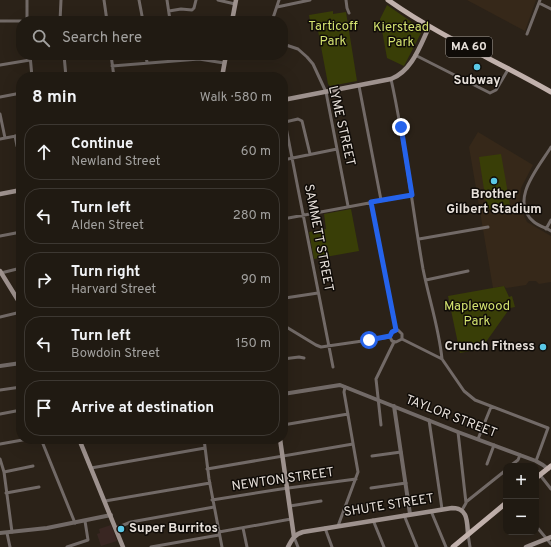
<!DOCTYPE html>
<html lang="en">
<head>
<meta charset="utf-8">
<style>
	:root { --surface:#201a12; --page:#28231b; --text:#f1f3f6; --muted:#a2a19f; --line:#3d3832 }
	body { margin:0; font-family:Overpass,sans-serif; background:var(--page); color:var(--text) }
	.controls { position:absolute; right:12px; bottom:12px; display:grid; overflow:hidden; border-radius:8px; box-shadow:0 4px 16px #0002 }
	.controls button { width:36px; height:36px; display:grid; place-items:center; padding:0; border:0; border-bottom:1px solid var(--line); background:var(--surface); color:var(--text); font:20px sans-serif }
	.stop { position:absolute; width:12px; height:12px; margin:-9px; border:3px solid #2563eb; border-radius:50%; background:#fff }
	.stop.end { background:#2563eb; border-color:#fff; box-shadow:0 1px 4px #0008 }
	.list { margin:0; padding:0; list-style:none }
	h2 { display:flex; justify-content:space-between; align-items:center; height:52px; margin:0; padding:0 16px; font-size:17px }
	h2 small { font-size:13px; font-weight:400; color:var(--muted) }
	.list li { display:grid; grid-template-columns:26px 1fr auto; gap:12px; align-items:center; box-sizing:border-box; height:56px; margin:0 8px 8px; padding:0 8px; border:1px solid var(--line); border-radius:16px }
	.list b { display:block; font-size:15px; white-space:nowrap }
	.list p { margin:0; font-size:13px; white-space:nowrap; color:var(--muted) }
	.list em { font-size:13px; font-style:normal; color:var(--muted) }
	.icon { flex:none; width:22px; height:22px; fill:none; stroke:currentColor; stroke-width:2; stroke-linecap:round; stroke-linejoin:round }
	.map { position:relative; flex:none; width:551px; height:547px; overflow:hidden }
	.search { position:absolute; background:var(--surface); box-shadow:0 4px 16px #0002; left:16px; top:16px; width:272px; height:44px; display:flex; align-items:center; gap:10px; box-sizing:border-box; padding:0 14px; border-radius:16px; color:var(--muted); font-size:15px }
	.panel { position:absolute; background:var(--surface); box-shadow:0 4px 16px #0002; left:16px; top:72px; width:272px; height:372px; border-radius:16px }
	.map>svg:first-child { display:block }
	.commercial { fill:#392622 }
	.built { fill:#362819 }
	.green { fill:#393e07 }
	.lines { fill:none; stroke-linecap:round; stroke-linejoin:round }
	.minor { stroke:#726a67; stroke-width:3 }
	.tertiary { stroke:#726a67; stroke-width:4 }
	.secondary { stroke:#9e928e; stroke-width:4.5 }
	.primary { stroke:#c1b1ac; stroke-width:5 }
	.route { stroke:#2563eb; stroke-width:5 }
	.poi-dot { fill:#5ac8e6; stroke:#100c08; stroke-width:1.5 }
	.labels { text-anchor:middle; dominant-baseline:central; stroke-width:3; stroke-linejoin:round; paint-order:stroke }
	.shield { fill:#100c08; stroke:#a6a09b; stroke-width:1 }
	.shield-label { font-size:12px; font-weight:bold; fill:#e7e0da }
	.park-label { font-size:13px; fill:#d3e26f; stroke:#100c08 }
	.poi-label { font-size:13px; font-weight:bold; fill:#e7e0da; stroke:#100c08 }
	.street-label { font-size:13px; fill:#e7e0da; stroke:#100c08 }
</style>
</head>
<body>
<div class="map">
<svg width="551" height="547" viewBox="0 0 551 547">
	<rect width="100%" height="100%" fill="#2b2218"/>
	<!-- commercial -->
	<path class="commercial" d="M111,525L117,541L101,546L97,534L100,533L99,529Z"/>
	<!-- built -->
	<path class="built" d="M467,0H536L525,31Z
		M478,132L533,165L521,188L519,206L527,222L551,236V282L539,284L536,281H529L526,285L506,288L504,286L493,288L469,147Z"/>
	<!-- green -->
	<path class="green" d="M387,5L419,27L421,33L404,66L387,58L380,19Z
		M333,11V14L346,12L357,81L330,86L328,84L316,20L310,21L309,15Z
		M501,154L510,205L487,209L479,157Z
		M351,209L359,251L314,259L309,232L326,229L324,214Z
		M504,286L509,297L512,296L515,307L510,308L481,349L460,353L448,296Z"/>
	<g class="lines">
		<!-- minor -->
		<path class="minor" d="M104,0L107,21
			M139,0L143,21
			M167,0L170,20
			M218,0L235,4
			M346,0L347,8L349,13
			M539,3L551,9
			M277,7L310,0
			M169,11L181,9L192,10L194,8L196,0
			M0,21H21
			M27,21V0
			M60,21L61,0
			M93,21L106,19
			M272,21L279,0
			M527,34L540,0
			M283,44L298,49L307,57L313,64L326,92L348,206
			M30,55L32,77
			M64,55L66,77
			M111,55L114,77
			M146,55L147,63
			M415,55L490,93L496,90L509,68
			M0,65L30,60
			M112,66L199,59L224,63
			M391,79C405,142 412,206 423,269C429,299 439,328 442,359
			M359,86L381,200
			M0,97L21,93
			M283,112L333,367
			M0,114L5,138
			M285,122L298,119L302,121L310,154
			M15,136L17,146
			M0,139L21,135
			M551,147C539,167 508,201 534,222C539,226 546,228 551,231
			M283,160L337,149
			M371,202L396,330
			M283,219L412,195
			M546,229L551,220
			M0,236L21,232
			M419,239L488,227
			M1,273L21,268
			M426,280L468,271
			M283,291L285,298L318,293
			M0,317L21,312
			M283,325L316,345L321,347L390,337
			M390,337L392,332L398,330L402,334V339
			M390,337L392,341L396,342L402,339
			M402,339L442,359L464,391L475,400L548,428L536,461
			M283,359L299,357L304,358
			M0,390L21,387
			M0,414L21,410
			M429,420L442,509
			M283,425L348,414
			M381,425L376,379L394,342
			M458,432L466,503L462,510
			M41,439L75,523
			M204,439L209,479L222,547
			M478,439L491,407
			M81,443L102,439
			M0,444L28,439
			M372,456L401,452
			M0,459L4,472L12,532
			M487,464L494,445
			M510,466L518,460L520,455
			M91,468L205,448
			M207,469L353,444
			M4,472L33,466
			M540,475L551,489
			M371,488L406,483
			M6,493L39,487
			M212,500L281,489L356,479
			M105,501L210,483
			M466,502L506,470
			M290,506L321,501
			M431,511L446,547
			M404,515L417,547
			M373,520L384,547
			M338,526L358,472L344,392L345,387
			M536,526L551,544
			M116,528L131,522L214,507
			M243,528L247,547
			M325,528L332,547
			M219,532L291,519
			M7,533L10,547
			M468,534L470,547
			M294,537L298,547
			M67,547L88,540L85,521
			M151,547L219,535"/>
		<!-- tertiary -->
		<path class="tertiary" d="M0,366L21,363
			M283,394L340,385L458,432L536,461L543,465L548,469
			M394,406L410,514
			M0,533L47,528L111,515"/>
		<!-- secondary -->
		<path class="secondary" d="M232,21L236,0
			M222,77L226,55
			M283,100L391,79C412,71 420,46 429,27
			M0,194L21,190
			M0,271L21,305
			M79,439L123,547
			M280,439L294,537
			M288,547C292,539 295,534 303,532L452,508C468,508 467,521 468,534
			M526,547L551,537"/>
		<!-- primary -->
		<path class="primary" d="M388,0C439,36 497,61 551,92
			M536,478L551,466
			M453,547L506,503"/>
	</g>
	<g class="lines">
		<!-- route -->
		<path class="route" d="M369,340L390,336L392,332L396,330L371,202L412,195L401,127"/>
	</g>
	<!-- markers -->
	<g class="poi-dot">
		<circle cx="477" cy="67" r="4"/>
		<circle cx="494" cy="181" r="4"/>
		<circle cx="543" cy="347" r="4"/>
		<circle cx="121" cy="529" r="4"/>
	</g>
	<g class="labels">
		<!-- shield labels -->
		<rect class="shield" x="446" y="37" width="46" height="20" rx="3"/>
		<g class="shield-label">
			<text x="469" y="47">MA 60</text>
		</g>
		<!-- park labels -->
		<g class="park-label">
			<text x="333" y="27">Tarticoff<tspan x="333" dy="15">Park</tspan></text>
			<text x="401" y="28">Kierstead<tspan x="401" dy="15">Park</tspan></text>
			<text x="477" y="307">Maplewood<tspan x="477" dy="15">Park</tspan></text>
		</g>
		<!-- poi labels -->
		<g class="poi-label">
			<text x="477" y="81">Subway</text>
			<text x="494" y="195">Brother<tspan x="494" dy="15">Gilbert Stadium</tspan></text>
			<text x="535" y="347" text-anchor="end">Crunch Fitness</text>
			<text x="129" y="529" text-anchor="start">Super Burritos</text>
		</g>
		<!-- street labels -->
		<g class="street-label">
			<text transform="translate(341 126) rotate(77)">LYME STREET</text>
			<text transform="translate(318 238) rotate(79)">SAMMETT STREET</text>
			<text transform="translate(451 417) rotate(21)">TAYLOR STREET</text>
			<text transform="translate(283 480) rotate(-8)">NEWTON STREET</text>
			<text transform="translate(389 506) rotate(-9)">SHUTE STREET</text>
		</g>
	</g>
</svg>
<div class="controls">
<button>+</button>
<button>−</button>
</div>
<div class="stop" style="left:369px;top:340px"></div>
<div class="stop end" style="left:401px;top:127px"></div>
<div class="search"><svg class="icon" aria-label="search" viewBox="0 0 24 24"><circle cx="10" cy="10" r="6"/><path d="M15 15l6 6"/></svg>Search here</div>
<section class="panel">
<h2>8 min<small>Walk · 580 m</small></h2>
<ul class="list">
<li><svg class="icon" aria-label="ahead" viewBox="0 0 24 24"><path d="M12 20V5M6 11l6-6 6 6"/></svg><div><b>Continue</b><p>Newland Street</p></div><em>60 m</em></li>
<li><svg class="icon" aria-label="left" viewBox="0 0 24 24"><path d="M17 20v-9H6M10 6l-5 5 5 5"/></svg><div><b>Turn left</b><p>Alden Street</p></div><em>280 m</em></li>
<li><svg class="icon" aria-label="right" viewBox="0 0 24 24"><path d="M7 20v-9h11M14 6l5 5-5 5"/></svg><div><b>Turn right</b><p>Harvard Street</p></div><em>90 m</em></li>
<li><svg class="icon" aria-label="left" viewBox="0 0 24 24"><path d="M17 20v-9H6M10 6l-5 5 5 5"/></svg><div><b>Turn left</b><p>Bowdoin Street</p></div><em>150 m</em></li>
<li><svg class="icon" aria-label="arrive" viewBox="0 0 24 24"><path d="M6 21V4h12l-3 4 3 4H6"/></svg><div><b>Arrive at destination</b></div></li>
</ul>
</section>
</div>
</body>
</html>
